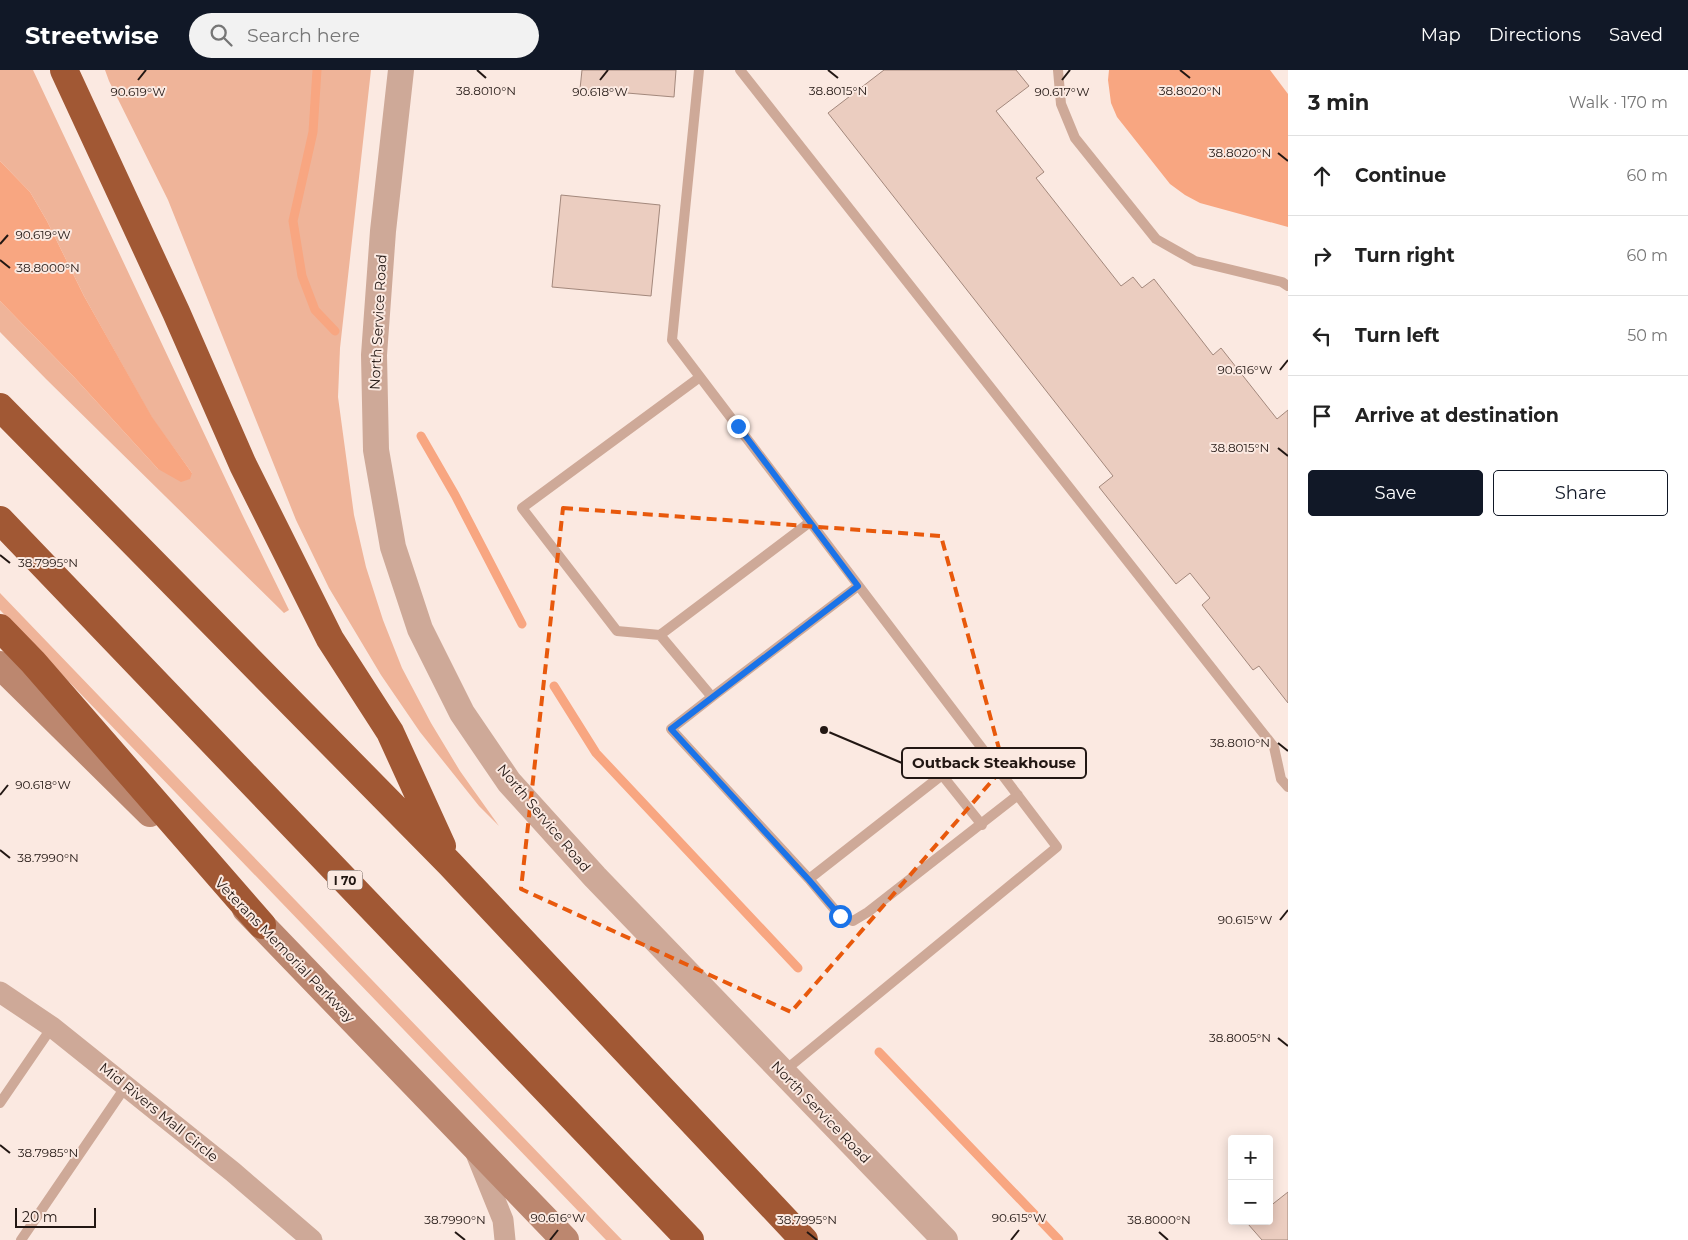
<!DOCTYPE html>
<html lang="en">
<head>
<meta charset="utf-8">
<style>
	:root { --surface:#fff; --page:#f2f2f2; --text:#222; --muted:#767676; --line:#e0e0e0; --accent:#111827 }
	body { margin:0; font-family:Montserrat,sans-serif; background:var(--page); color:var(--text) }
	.controls { position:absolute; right:15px; bottom:15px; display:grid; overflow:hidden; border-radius:5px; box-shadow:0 2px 12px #0003 }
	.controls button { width:45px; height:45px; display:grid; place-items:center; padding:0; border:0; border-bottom:1px solid var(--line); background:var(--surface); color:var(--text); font:25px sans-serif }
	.scale { position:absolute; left:15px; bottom:12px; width:81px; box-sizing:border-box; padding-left:5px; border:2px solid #221713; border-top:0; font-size:14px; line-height:18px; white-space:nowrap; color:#221713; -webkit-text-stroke:4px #fbe9e1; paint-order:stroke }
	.stop { position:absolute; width:15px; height:15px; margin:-11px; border:4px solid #1a73e8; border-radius:50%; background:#fff }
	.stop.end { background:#1a73e8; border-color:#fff; box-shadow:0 1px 5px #0008 }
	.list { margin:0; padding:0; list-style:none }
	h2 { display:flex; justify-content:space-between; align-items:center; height:65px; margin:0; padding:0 20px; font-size:21px }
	h2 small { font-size:16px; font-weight:400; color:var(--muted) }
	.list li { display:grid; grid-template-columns:32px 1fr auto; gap:15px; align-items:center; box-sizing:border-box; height:80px; padding:0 20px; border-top:1px solid var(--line) }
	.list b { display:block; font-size:19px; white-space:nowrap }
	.list em { font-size:16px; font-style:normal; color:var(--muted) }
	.actions { display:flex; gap:10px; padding:15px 20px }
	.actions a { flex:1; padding:11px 0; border:1px solid var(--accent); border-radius:5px; text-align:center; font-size:18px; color:var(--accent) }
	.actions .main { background:var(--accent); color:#fff }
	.icon { flex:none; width:28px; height:28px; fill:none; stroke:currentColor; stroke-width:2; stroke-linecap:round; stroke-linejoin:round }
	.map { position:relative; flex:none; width:1288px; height:1170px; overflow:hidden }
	header { display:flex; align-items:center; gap:30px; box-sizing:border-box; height:70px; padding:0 25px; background:var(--accent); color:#fff }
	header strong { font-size:24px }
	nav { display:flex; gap:28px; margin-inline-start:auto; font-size:18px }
	.search { width:350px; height:45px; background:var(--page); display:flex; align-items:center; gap:12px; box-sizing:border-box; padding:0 18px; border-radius:28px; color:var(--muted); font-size:19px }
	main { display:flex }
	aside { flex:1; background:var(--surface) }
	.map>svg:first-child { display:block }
	.green { fill:#efb499 }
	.water { fill:#f8a681 }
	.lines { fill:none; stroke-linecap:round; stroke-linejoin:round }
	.stream { stroke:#f8a681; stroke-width:9 }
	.building { fill:#ebcdc0; stroke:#a3887c }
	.service { stroke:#cea998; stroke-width:10 }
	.minor { stroke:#cea998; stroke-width:21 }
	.tertiary { stroke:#cea998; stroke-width:26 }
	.secondary { stroke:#bc876f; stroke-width:28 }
	.motorway { stroke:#a15834; stroke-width:28 }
	.route { stroke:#1a73e8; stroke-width:6 }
	.marked { fill:none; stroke:#e8590c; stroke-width:4; stroke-dasharray:10 6; stroke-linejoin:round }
	.ticks { fill:none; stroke:#221713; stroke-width:2 }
	.labels { text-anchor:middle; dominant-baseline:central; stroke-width:4; stroke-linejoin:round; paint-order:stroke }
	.shield { fill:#fbe9e1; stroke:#635651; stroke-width:1 }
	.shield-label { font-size:12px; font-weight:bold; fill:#221713 }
	.street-label { font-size:14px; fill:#221713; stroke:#fbe9e1 }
	.ticks-label { font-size:12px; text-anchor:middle; fill:#221713; stroke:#fbe9e1; stroke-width:4; stroke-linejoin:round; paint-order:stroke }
	.leader { fill:none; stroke:#221713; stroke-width:2 }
	.callout-dot { fill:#221713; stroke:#fbe9e1; stroke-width:2 }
	.callout { fill:#fbe9e1; stroke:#221713; stroke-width:2 }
	.callout-label { font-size:15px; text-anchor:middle; font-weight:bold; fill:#221713 }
</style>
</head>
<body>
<header>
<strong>Streetwise</strong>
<div class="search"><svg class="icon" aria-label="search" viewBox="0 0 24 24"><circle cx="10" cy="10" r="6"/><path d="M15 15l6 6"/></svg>Search here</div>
<nav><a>Map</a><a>Directions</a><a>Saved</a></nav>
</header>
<main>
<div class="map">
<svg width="1288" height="1170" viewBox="0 0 1288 1170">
	<rect width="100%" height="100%" fill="#fbe9e1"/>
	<!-- green -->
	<path class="green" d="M0,0H33L242,444L289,540L284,543L46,309L0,262V231L74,307L158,399L192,403L152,348L84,226L47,151L30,122L0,91Z
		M105,0H371L340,278L338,327L354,445L366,497L383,550L402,598L431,653L460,701L499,756L479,736L420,662L381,605L329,518L296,450L168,130L109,11Z
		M0,523L622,1170H606L0,540Z"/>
	<!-- water -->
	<path class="water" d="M1109,0H1270L1288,24V157L1200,133L1185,125L1170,114L1117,47L1111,33L1108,10Z
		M0,91L30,122L47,151L84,226L152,347L192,403L190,409L181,412L158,399L74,307L0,231Z"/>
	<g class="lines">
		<!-- stream -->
		<path class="stream" d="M317,0L313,62L293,151L302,206L315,240L335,261
			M421,366L455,425L522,554
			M554,616L596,683L798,898
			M879,982L1059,1170"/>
	</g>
	<!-- building -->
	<path class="building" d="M582,0H676L674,27L580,19Z
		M884,0H1016L1029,16L996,41L1044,102L1036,108L1121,216L1133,207L1142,218L1154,209L1213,285L1221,278L1277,349L1288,340V633L1259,596L1253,600L1202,535L1210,528L1190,503L1176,514L1099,417L1113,406L828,43Z
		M561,125L660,135L651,226L552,217Z
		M1288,1122V1170H1262L1248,1154L1251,1151H1269V1137Z"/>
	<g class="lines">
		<!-- service -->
		<path class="service" d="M699,0L672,270L1057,777L783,1002
			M740,0L1274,677L1281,709L1288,717
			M1058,0L1061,34L1075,68L1156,169L1195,191L1282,212L1288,216
			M810,452L660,565L712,627L671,659L809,809L840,846L853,851L868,842L1018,725
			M660,565L617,561L522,438L700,307
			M712,627L858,516
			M809,809L942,705L982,755
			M0,1033L52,957
			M21,1170L126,1016"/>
		<!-- minor -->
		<path class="minor" d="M0,922L52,957L233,1102L312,1170
			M475,1081L503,1150L505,1170"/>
		<!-- tertiary -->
		<path class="tertiary" d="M401,0L383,161L374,285L376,380L393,477L420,559L462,643L509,712L595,807L945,1170"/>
		<!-- secondary -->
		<path class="secondary" d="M0,595L150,743
			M246,839L565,1170"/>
		<!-- motorway -->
		<path class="motorway" d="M64,0L176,242L243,395L330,569L390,662L442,776
			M0,337L450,794L804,1170
			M0,450L690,1170
			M0,558L33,592L262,855"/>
	</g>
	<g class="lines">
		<!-- route -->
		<path class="route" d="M738,356L858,516L671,659L809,810L840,846"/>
	</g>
	<!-- marked area -->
	<path class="marked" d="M563,438L941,466L1004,697L791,942L521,819Z"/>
	<!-- ticks -->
	<path class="ticks" d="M477,0L486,8M828,0L838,8M1180,0L1190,8M138,10L146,0M600,10L608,0M1062,10L1070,0M1278,83L1288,91M0,174L8,165M0,190L10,198M1280,300L1288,290M1278,378L1288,386M0,485L10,493M1278,673L1288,681M0,725L8,715M0,780L10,788M1280,850L1288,840M1278,968L1288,976M0,1075L10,1083M455,1162L465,1170M807,1162L817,1170M1159,1162L1168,1170M550,1170L558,1160M1011,1170L1019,1160"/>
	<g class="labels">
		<!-- shield labels -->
		<rect class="shield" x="327.5" y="800.5" width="35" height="19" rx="4"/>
		<g class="shield-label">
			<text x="345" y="810">I 70</text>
		</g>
		<!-- street labels -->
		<g class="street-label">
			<text transform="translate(378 252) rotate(-87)">North Service Road</text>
			<text transform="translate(544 748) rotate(50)">North Service Road</text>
			<text transform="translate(285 880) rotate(46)">Veterans Memorial Parkway</text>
			<text transform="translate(159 1042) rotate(39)">Mid Rivers Mall Circle</text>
			<text transform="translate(821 1042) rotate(46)">North Service Road</text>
		</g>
	</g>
	<g class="ticks-label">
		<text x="1190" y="25">38.8020°N</text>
		<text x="486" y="25">38.8010°N</text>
		<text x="838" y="25">38.8015°N</text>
		<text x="138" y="26">90.619°W</text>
		<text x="600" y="26">90.618°W</text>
		<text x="1062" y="26">90.617°W</text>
		<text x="1240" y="87">38.8020°N</text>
		<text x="43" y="169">90.619°W</text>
		<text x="48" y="202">38.8000°N</text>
		<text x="1245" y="304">90.616°W</text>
		<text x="1240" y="382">38.8015°N</text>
		<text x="48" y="497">38.7995°N</text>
		<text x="1240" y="677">38.8010°N</text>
		<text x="43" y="719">90.618°W</text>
		<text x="48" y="792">38.7990°N</text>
		<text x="1245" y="854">90.615°W</text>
		<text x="1240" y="972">38.8005°N</text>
		<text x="48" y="1087">38.7985°N</text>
		<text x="558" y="1152">90.616°W</text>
		<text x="1019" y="1152">90.615°W</text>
		<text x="455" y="1154">38.7990°N</text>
		<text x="807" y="1154">38.7995°N</text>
		<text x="1159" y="1154">38.8000°N</text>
	</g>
	<!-- callouts -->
	<path class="leader" d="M824 660L902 693"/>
	<circle class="callout-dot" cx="824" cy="660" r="5"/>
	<rect class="callout" x="902" y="678" width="184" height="30" rx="5"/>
	<g class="callout-label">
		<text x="994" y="698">Outback Steakhouse</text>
	</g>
</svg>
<div class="controls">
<button>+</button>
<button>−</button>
</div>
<div class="scale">20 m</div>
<div class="stop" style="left:840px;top:846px"></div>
<div class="stop end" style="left:738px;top:356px"></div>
</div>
<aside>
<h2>3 min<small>Walk · 170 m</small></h2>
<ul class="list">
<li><svg class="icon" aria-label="ahead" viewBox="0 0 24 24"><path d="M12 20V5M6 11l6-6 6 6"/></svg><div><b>Continue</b></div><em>60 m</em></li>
<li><svg class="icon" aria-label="right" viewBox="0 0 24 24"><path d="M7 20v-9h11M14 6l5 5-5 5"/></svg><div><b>Turn right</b></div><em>60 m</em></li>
<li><svg class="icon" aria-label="left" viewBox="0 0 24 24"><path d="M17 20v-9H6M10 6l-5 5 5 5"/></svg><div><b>Turn left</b></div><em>50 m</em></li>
<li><svg class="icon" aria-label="arrive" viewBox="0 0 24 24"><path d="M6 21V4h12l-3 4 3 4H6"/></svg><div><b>Arrive at destination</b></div></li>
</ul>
<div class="actions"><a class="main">Save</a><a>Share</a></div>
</aside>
</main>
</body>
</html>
